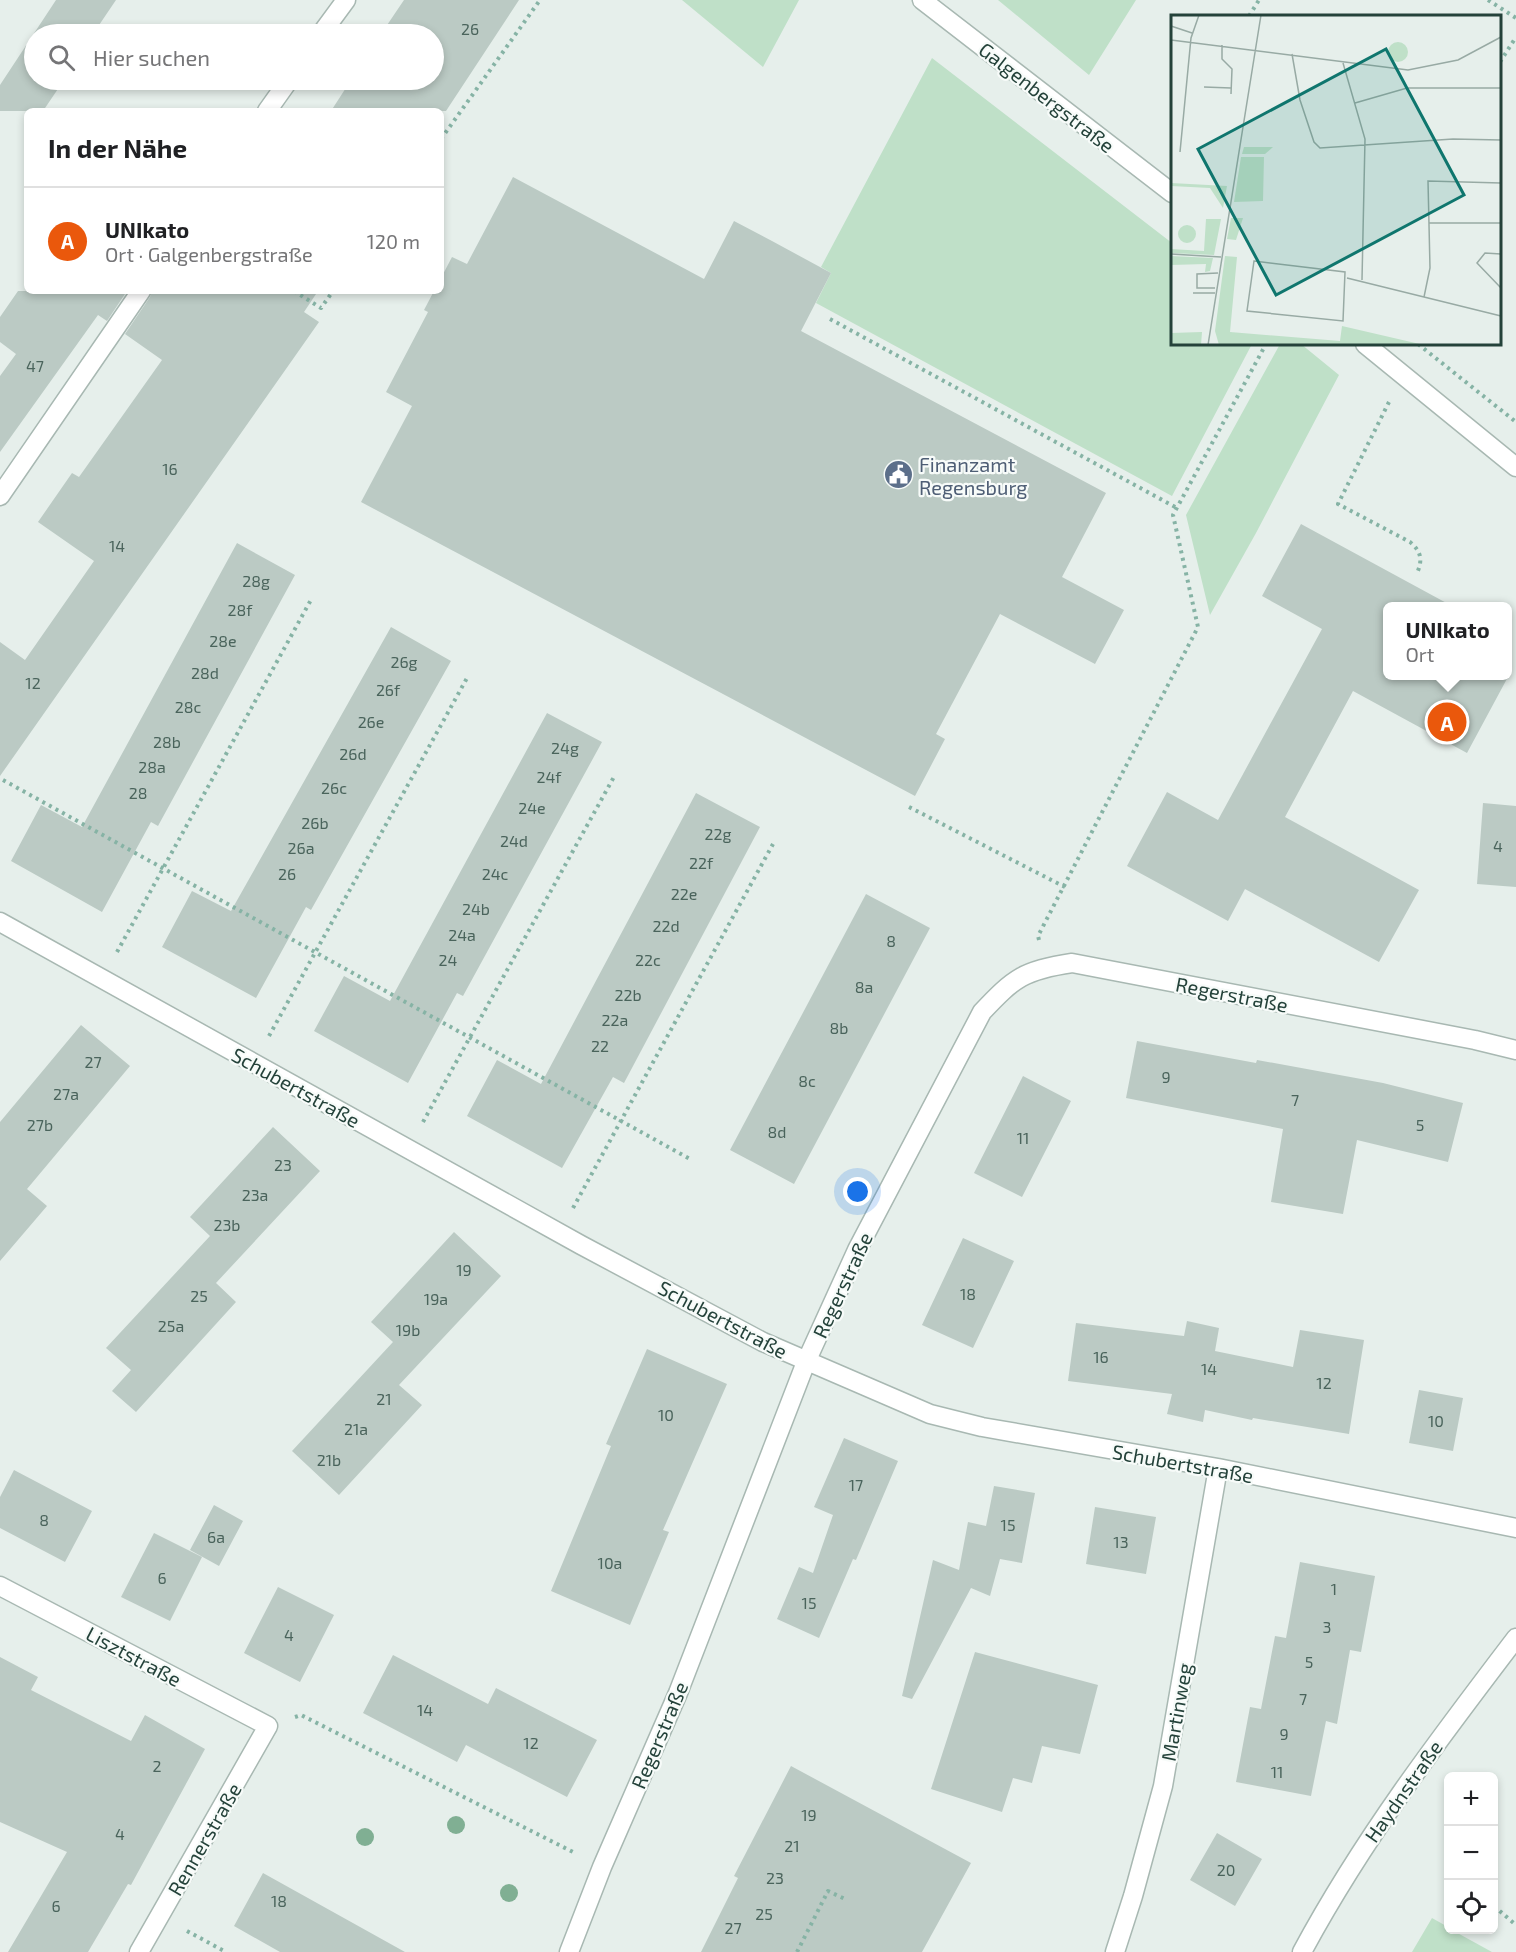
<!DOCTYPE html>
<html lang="de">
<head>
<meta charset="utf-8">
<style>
	:root { --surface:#fff; --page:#f6f6f6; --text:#202124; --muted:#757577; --line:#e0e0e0; --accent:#ea580c }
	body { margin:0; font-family:"Exo 2",sans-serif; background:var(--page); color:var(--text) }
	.controls { position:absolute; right:18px; bottom:18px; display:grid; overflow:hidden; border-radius:9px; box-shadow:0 3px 9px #0003 }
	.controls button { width:54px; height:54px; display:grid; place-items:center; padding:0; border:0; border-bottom:2px solid var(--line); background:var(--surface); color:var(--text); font:30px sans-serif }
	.you { position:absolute; left:858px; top:1192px; width:21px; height:21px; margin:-15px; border:4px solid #fff; border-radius:50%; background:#1a73e8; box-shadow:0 0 0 9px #1a73e833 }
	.badge { display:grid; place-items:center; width:39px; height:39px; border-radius:50%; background:var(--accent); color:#fff; font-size:20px; font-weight:700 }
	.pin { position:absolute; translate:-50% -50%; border:3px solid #fff; box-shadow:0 2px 6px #0006 }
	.popup { position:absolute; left:1383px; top:602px; width:129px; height:78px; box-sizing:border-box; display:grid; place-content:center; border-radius:9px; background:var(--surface); filter:drop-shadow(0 2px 4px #0005); font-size:20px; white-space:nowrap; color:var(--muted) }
	.popup b { font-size:22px; color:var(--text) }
	.popup::after { content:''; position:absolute; left:50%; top:100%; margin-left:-12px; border:12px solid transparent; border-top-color:var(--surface) }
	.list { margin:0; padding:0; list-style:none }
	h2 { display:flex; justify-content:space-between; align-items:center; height:78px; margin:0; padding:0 24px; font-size:26px }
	h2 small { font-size:20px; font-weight:400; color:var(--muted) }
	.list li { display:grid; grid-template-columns:39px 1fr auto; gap:18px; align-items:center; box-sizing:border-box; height:108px; padding:0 24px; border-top:2px solid var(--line) }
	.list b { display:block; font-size:22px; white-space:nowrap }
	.list p { margin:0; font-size:20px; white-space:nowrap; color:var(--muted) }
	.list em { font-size:20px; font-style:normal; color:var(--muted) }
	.icon { flex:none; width:33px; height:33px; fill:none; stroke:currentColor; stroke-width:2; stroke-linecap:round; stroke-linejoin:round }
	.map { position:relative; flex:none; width:1516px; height:1952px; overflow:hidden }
	.search { position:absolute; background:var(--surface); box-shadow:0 3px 9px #0003; left:24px; top:24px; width:420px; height:66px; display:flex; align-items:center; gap:15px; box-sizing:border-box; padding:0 21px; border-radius:33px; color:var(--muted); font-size:22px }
	.panel { position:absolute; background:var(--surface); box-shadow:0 3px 9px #0003; left:24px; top:108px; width:420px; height:186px; border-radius:9px }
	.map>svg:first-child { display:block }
	.green { fill:#bfe0c8 }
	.building { fill:#bbcac4 }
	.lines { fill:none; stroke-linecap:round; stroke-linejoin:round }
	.minor-casing { stroke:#a8b8b2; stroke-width:21 }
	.tertiary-casing { stroke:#a8b8b2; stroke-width:21 }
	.path { stroke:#86b3a5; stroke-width:4; stroke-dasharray:3 4.5; stroke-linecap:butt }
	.minor { stroke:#fff; stroke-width:18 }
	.tertiary { stroke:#fff; stroke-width:18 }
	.tree { fill:#80af93 }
	.labels { text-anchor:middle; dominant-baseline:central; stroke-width:4.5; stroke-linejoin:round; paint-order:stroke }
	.number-label { font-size:16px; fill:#4a645c }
	.street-label { font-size:20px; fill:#24423a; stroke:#f7fbf9 }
	.service-label { font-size:20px; fill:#4e5e75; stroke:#f7fbf9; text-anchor:start }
	.inset-road { fill:none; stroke:#98aaa4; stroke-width:1.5 }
	.view { fill:#0f766e; fill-opacity:0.15; stroke:#0f766e; stroke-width:3 }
	.inset-edge { fill:none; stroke:#24423a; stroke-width:3 }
</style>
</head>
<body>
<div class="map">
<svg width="1516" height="1952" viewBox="0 0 1516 1952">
	<rect width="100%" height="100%" fill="#e6efeb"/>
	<!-- green -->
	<path class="green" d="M682,0H799L763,67Z
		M998,0H1136L1089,75Z
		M932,58L1172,243V344H1252L1172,496L816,303L831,273L821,267Z
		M1280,344H1301L1339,375L1256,533L1210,615L1186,515Z
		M1432,1918L1448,1927V1930H1452L1492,1952H1412Z"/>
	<!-- building -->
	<path class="building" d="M56,0H116L93,34H34V80H64L43,111H0V85Z
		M404,0H519L446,111H331L351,80H434V34H381Z
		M513,177L704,279L734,221L772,241L831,273L801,331L1106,493L1062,577L1124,610L1095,664L1000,614L936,734L945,739L915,796L361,502L412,406L386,392L428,312L424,310L434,291H441V278L452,257L467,264Z
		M18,291H127L107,321L98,315L0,452V376L16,354L0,342V317Z
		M152,291H318L304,312L319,322L0,776V642L25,660L94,561L38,522L72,473L79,477L162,360L125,334L150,297Z
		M1301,524L1452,606H1387V675H1509L1467,753L1353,691L1285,817L1419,890L1379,962L1245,889L1228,921L1127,866L1167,792L1218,820L1322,629L1262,596Z
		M237,543L295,575L158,826L151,822L102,912L11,861L41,805L82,827Z
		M391,627L451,661L311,910L306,907L256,998L162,947L192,891L231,911Z
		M547,713L602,742L463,996L457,993L408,1083L314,1031L344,976L390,1001Z
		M696,793L760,827L624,1083L613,1077L562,1168L467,1116L497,1060L541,1084Z
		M1483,803L1516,806V887L1477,884Z
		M866,894L930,928L794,1184L730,1150Z
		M81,1025L130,1066L27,1189L47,1206L0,1261V1122Z
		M1137,1041L1256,1063L1257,1060L1383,1083L1463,1103L1448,1162L1357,1140L1343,1214L1271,1202L1283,1129L1126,1098Z
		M1023,1076L1071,1101L1022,1197L974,1173Z
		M273,1127L320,1171L216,1283L236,1302L136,1412L112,1391L131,1370L106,1348L210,1236L190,1217Z
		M454,1232L501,1276L399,1385L422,1405L339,1495L292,1451L393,1342L371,1322Z
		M963,1238L1014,1261L973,1348L922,1325Z
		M1187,1321L1219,1328L1215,1351L1293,1367L1300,1330L1364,1340L1349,1434L1253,1418L1252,1420L1205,1410L1203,1422L1167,1414L1172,1394L1068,1381L1076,1323L1184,1336Z
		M647,1349L727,1384L663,1530L669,1532L630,1625L551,1591L611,1446L606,1444Z
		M1419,1390L1463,1398L1453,1451L1409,1443Z
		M844,1438L898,1461L856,1560L853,1559L819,1638L777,1619L799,1567L813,1573L833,1515L814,1507Z
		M14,1470L92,1511L65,1562L0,1528V1497Z
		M994,1486L1035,1493L1022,1563L1000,1559L990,1596L971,1588L912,1699L902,1696L933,1560L959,1570L968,1522L986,1526Z
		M214,1505L243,1521L219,1566L190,1550Z
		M1095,1507L1156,1517L1146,1574L1086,1564Z
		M154,1533L202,1557L170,1621L121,1597Z
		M1300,1562L1375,1576L1361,1652L1350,1650L1337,1724L1326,1721L1311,1796L1236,1782L1250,1707L1261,1709L1275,1636L1286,1638Z
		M278,1587L334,1615L300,1682L244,1653Z
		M975,1652L1098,1685L1080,1754L1042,1746L1032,1783L1013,1778L1002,1812L931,1789Z
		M393,1655L488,1704L496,1688L597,1740L567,1797L466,1745L457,1762L363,1713Z
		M0,1657L38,1677L31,1690L131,1741L145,1715L205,1749L131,1885L128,1884L88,1952H8L67,1852L0,1822Z
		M791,1766L971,1863L922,1952H701L738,1878L734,1876Z
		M1217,1833L1262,1859L1235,1906L1190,1880Z
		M263,1873L405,1952H280L234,1926Z"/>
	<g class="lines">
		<defs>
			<path id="minor" d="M321,34L346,0
				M267,111L289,80
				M0,496L141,291
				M0,922L581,1245L763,1342L930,1414L982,1427L1218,1468L1516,1528
				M0,1586L268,1726L139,1952
				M569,1952L602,1867L678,1693L806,1362L857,1250L982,1012C1014,978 1024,970 1072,963L1475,1040L1516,1050
				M1115,1952L1133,1896L1163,1786L1218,1468
				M1302,1952C1362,1840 1439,1739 1516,1638"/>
			<path id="tertiary" d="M922,0L1172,193
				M1365,344L1516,467"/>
		</defs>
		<!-- minor casing -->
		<use href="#minor" class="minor-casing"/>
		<!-- tertiary casing -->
		<use href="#tertiary" class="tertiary-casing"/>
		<!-- path -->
		<path class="path" d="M1488,0L1516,18
			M1249,16L1259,0
			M1500,62L1516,37
			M441,139L540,0
			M294,291L321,308L333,291
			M830,319L1177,508
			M1418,344L1516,422
			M1389,402L1338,504L1410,542C1421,551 1423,560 1417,573
			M3,780L690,1159
			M909,807L1065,887
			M1039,940L1038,936L1198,627L1173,515L1266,344
			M117,952L312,598
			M269,1036L467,678
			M423,1122L615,775
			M573,1208L773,844
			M295,1717L301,1715L575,1853
			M1494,1906L1516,1925
			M187,1931L226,1952
			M797,1952L828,1891L847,1900"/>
		<!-- minor -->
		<use href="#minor" class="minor"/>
		<!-- tertiary -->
		<use href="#tertiary" class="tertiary"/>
	</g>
	<!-- trees -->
	<g class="tree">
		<circle cx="456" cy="1825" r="9"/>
		<circle cx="365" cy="1837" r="9"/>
		<circle cx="509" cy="1893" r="9"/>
	</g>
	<!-- icons -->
	<defs>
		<symbol id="civic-disc" viewBox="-11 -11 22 22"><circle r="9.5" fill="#5c6f8a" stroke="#f7fbf9"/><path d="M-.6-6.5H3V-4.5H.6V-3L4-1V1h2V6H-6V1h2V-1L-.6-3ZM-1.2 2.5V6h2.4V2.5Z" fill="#fff"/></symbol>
	</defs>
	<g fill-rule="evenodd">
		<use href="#civic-disc" x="882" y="458" width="33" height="33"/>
	</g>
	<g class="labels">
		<!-- number labels -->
		<g class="number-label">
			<text x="470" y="28">26</text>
			<text x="35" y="365">47</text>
			<text x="170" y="468">16</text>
			<text x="117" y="545">14</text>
			<text x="256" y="580">28g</text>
			<text x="240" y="609">28f</text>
			<text x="223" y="640">28e</text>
			<text x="404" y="661">26g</text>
			<text x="205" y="672">28d</text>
			<text x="33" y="682">12</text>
			<text x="388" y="689">26f</text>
			<text x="188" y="706">28c</text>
			<text x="371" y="721">26e</text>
			<text x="167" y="741">28b</text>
			<text x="565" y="747">24g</text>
			<text x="353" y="753">26d</text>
			<text x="152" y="766">28a</text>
			<text x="549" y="776">24f</text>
			<text x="334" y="787">26c</text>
			<text x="138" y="792">28</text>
			<text x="532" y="807">24e</text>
			<text x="315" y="822">26b</text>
			<text x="718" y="833">22g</text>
			<text x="514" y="840">24d</text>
			<text x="1498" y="845">4</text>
			<text x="301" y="847">26a</text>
			<text x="701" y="862">22f</text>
			<text x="287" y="873">26</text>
			<text x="495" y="873">24c</text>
			<text x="684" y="893">22e</text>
			<text x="476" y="908">24b</text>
			<text x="666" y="925">22d</text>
			<text x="462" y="934">24a</text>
			<text x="891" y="940">8</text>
			<text x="448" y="959">24</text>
			<text x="648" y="959">22c</text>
			<text x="864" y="986">8a</text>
			<text x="628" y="994">22b</text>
			<text x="615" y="1019">22a</text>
			<text x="839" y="1027">8b</text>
			<text x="600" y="1045">22</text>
			<text x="93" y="1061">27</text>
			<text x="1166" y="1076">9</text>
			<text x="807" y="1080">8c</text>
			<text x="66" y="1093">27a</text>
			<text x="1295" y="1099">7</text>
			<text x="40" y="1124">27b</text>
			<text x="1420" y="1124">5</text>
			<text x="777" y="1131">8d</text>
			<text x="1023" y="1137">11</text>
			<text x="283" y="1164">23</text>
			<text x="255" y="1194">23a</text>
			<text x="227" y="1224">23b</text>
			<text x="464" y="1269">19</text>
			<text x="968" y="1293">18</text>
			<text x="199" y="1295">25</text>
			<text x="436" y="1298">19a</text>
			<text x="171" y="1325">25a</text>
			<text x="408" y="1329">19b</text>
			<text x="1101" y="1356">16</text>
			<text x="1209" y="1368">14</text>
			<text x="1324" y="1382">12</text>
			<text x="384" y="1398">21</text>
			<text x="666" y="1414">10</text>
			<text x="1436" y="1420">10</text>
			<text x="356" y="1428">21a</text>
			<text x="329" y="1459">21b</text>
			<text x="856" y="1484">17</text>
			<text x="44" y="1519">8</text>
			<text x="1008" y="1524">15</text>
			<text x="216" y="1536">6a</text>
			<text x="1121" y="1541">13</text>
			<text x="610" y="1562">10a</text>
			<text x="162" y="1577">6</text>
			<text x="1334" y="1588">1</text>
			<text x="809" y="1602">15</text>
			<text x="1327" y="1626">3</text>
			<text x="289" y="1634">4</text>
			<text x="1309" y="1661">5</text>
			<text x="1303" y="1698">7</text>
			<text x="425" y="1709">14</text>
			<text x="1284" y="1733">9</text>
			<text x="531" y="1742">12</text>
			<text x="157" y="1765">2</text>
			<text x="1277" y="1771">11</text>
			<text x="809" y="1814">19</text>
			<text x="120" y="1833">4</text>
			<text x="792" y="1845">21</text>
			<text x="1226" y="1869">20</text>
			<text x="775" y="1877">23</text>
			<text x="279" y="1900">18</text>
			<text x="56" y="1905">6</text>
			<text x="764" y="1913">25</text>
			<text x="733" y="1927">27</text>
		</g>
		<!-- street labels -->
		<g class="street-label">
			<text transform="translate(1047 97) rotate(38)">Galgenbergstraße</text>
			<text transform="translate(1232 994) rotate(11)">Regerstraße</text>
			<text transform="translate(296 1087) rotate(29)">Schubertstraße</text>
			<text transform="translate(842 1285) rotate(-65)">Regerstraße</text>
			<text transform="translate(723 1319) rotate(28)">Schubertstraße</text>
			<text transform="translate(1183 1463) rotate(10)">Schubertstraße</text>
			<text transform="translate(134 1656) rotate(28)">Lisztstraße</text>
			<text transform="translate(1176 1712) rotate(-80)">Martinweg</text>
			<text transform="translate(659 1735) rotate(-67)">Regerstraße</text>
			<text transform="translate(1403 1791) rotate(-55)">Haydnstraße</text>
			<text transform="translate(204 1839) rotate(-60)">Rennerstraße</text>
		</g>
		<!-- service labels -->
		<g class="service-label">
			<text x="919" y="464">Finanzamt<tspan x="919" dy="23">Regensburg</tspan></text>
		</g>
	</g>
	<!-- overview -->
	<g transform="translate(1171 15)">
		<rect width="330" height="330" fill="#e6efeb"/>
		<path d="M217 37a10 10 0 1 1 20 0a10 10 0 1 1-20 0ZM73,132H102L94,139H71ZM70,142H93L92,186L63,187ZM0,168L56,171L52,193L39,173L0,171ZM60,203H72L65,225L56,224ZM35,204H50L43,240L0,238V234L33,236ZM7 219a9 9 0 1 1 18 0a9 9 0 1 1-18 0ZM0,241L42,243L39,256L34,257L35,249L0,250ZM54,241L66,242L59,317L169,326L171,311L253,330H48L44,316ZM31,317L30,330H0V318Z" fill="#bfe0c8"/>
		<path class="inset-road" d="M0,11L21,18M0,25L237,55L287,45L330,22M51,30V44L61,54L60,79M121,39L129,85L143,127L149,133L282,124L330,125M172,48L194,124L191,265M33,72L60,73M184,88L236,73H330M9,137L20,23L28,0M258,208H330M0,239L50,242M330,239L314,238L306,248L330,273M83,246L174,257L172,306L76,296ZM176,263L330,301M44,273H26V259L47,258M22,278H44M253,282L259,253L257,166L330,168M37,330L90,0"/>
		<path class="view" d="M215,34L293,180L105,280L27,134Z"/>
		<rect width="330" height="330" class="inset-edge"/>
	</g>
</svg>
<div class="controls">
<button>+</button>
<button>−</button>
<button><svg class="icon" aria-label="locate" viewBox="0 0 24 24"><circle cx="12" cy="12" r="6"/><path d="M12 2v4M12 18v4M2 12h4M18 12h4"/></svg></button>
</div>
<div class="you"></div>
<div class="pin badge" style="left:1447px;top:722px">A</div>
<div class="popup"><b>UNIkato</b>Ort</div>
<div class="search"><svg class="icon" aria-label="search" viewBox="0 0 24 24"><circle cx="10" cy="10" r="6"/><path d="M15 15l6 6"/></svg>Hier suchen</div>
<section class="panel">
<h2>In der Nähe<small></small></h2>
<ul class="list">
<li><span class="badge">A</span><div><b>UNIkato</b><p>Ort · Galgenbergstraße</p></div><em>120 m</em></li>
</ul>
</section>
</div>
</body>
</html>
